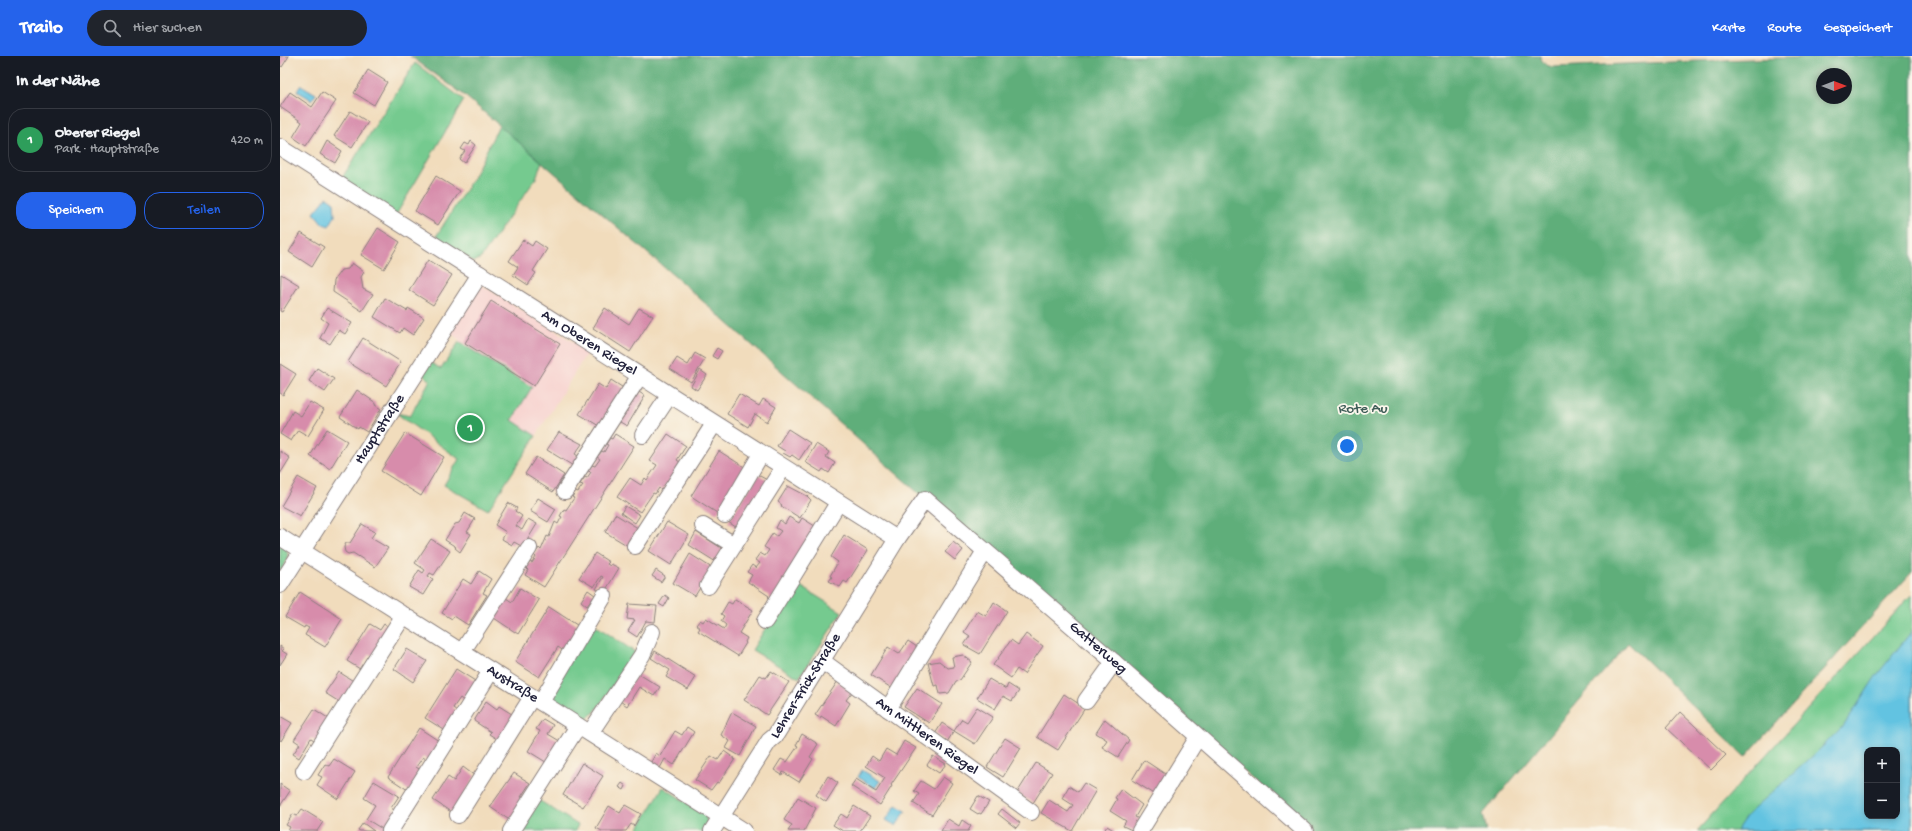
<!DOCTYPE html>
<html lang="de">
<head>
<meta charset="utf-8">
<style>
	:root { --surface:#171b24; --page:#20242c; --text:#f1f3f6; --muted:#9ea1a6; --line:#363941; --accent:#2563eb }
	body { margin:0; font-family:"Gochi Hand",sans-serif; background:var(--page); color:var(--text) }
	.controls { position:absolute; right:12px; bottom:12px; display:grid; overflow:hidden; border-radius:8px; box-shadow:0 2px 6px #0003 }
	.controls button { width:36px; height:36px; display:grid; place-items:center; padding:0; border:0; border-bottom:1px solid var(--line); background:var(--surface); color:var(--text); font:20px sans-serif }
	.compass { position:absolute; left:1536px; top:12px; width:36px; height:36px; border-radius:50%; background:var(--surface); box-shadow:0 2px 6px #0003; rotate:90deg }
	.you { position:absolute; left:1067px; top:390px; width:14px; height:14px; margin:-10px; border:3px solid #fff; border-radius:50%; background:#1a73e8; box-shadow:0 0 0 6px #1a73e833 }
	.badge { display:grid; place-items:center; width:26px; height:26px; border-radius:50%; background:var(--accent); color:#fff; font-size:13px; font-weight:700 }
	.pin { position:absolute; translate:-50% -50%; border:2px solid #fff; box-shadow:0 1px 4px #0006 }
	.list { margin:0; padding:0; list-style:none }
	h2 { display:flex; justify-content:space-between; align-items:center; height:52px; margin:0; padding:0 16px; font-size:17px }
	h2 small { font-size:13px; font-weight:400; color:var(--muted) }
	.list li { display:grid; grid-template-columns:26px 1fr auto; gap:12px; align-items:center; box-sizing:border-box; height:64px; margin:0 8px 8px; padding:0 8px; border:1px solid var(--line); border-radius:16px }
	.list b { display:block; font-size:15px; white-space:nowrap }
	.list p { margin:0; font-size:13px; white-space:nowrap; color:var(--muted) }
	.list em { font-size:13px; font-style:normal; color:var(--muted) }
	.actions { display:flex; gap:8px; padding:12px 16px }
	.actions a { flex:1; padding:9px 0; border:1px solid var(--accent); border-radius:16px; text-align:center; font-size:14px; color:var(--accent) }
	.actions .main { background:var(--accent); color:#fff }
	.icon { flex:none; width:22px; height:22px; fill:none; stroke:currentColor; stroke-width:2; stroke-linecap:round; stroke-linejoin:round }
	.map { position:relative; flex:none; width:1632px; height:775px; overflow:hidden }
	header { display:flex; align-items:center; gap:24px; box-sizing:border-box; height:56px; padding:0 20px; background:var(--accent); color:#fff }
	header strong { font-size:19px }
	nav { display:flex; gap:22px; margin-inline-start:auto; font-size:14px }
	.search { width:280px; height:36px; background:var(--page); display:flex; align-items:center; gap:10px; box-sizing:border-box; padding:0 14px; border-radius:22px; color:var(--muted); font-size:15px }
	main { display:flex }
	aside { flex:1; background:var(--surface) }
	.map>svg:first-child { display:block }
	.built { fill:#f7d0cd }
	.green { fill:#74ca8f; stroke:#4b7665; fill-rule:evenodd }
	.forest { fill:#5fae7a; stroke:#40685a; fill-rule:evenodd }
	.water { fill:#62c3e1; stroke:#42728e; fill-rule:evenodd }
	.building { fill:#d78cab }
	.lines { fill:none; stroke-linecap:round; stroke-linejoin:round }
	.minor-casing { stroke:#8a7f7c; stroke-width:18 }
	.minor { stroke:#fff; stroke-width:16 }
	.labels { text-anchor:middle; dominant-baseline:central; stroke-width:3.5; stroke-linejoin:round; paint-order:stroke }
	.street-label { font-size:15px; fill:#22223b; stroke:#fbf7ec }
	.park-label { font-size:15px; fill:#3f5d58; stroke:#fbf7ec }
</style>
</head>
<body>
<header>
<strong>Trailo</strong>
<div class="search"><svg class="icon" aria-label="search" viewBox="0 0 24 24"><circle cx="10" cy="10" r="6"/><path d="M15 15l6 6"/></svg>Hier suchen</div>
<nav><a>Karte</a><a>Route</a><a>Gespeichert</a></nav>
</header>
<main>
<aside>
<h2>In der Nähe<small></small></h2>
<ul class="list">
<li><span class="badge" style="background:#2e9e5b">1</span><div><b>Oberer Riegel</b><p>Park · Hauptstraße</p></div><em>420 m</em></li>
</ul>
<div class="actions"><a class="main">Speichern</a><a>Teilen</a></div>
</aside>
<div class="map">
<svg width="1632" height="775" viewBox="0 0 1632 775">
	<rect width="100%" height="100%" fill="#fbf7ec"/>
	<filter id="ink" filterUnits="userSpaceOnUse"><feTurbulence type="fractalNoise" baseFrequency=".025" numOctaves="2"/><feDisplacementMap in="SourceGraphic" scale="8" xChannelSelector="R" yChannelSelector="G"/><feConvolveMatrix kernelMatrix="1 2 1 2 8 2 1 2 1" color-interpolation-filters="sRGB"/></filter>
	<filter id="wash" filterUnits="userSpaceOnUse"><feTurbulence type="fractalNoise" baseFrequency=".012" numOctaves="4" result="noise"/><feDisplacementMap in="SourceGraphic" scale="16" xChannelSelector="R" yChannelSelector="G"/><feGaussianBlur stdDeviation="0.9" result="paint"/><feColorMatrix in="noise" values="0 0 0 0 0 0 0 0 0 0 0 0 0 0 0 0 0 1.4 0 .05"/><feComposite in="paint" operator="in"/></filter>
	<g filter="url(#wash)">
		<rect width="100%" height="100%" fill="#f1dcbc"/>
		<!-- built -->
		<path class="built" d="M201,229L308,295L256,380L160,318L161,313L180,284L168,275Z"/>
		<!-- green -->
		<path class="green" d="M135,7L184,44L116,159L60,125Z
			M222,63L265,97L256,122L201,202L194,206L160,186L157,179L193,122Z
			M179,286L252,331L232,364L256,380L208,454L164,429L179,403L116,357L130,360L150,324L141,317L148,305L161,313Z
			M0,487C13,495 7,506 0,516Z
			M514,526L562,556L519,622L472,594Z
			M1632,538V775H1417ZM1587,694H1617V760H1587Z
			M312,567L355,596L315,656L302,665L266,643Z
			M383,731L426,759L427,769L423,775H357Z
			M257,743L298,769L295,775H236Z"/>
		<!-- forest -->
		<path class="forest" d="M130,0H1260C1263,8 1267,10 1274,11C1394,6 1513,0 1632,0V516L1465,701L1348,587L1203,758L1207,775H1034L645,443L408,232L184,39ZM1542,18H1566V42H1542Z"/>
		<!-- water -->
		<path class="water" d="M21,29L36,38L32,44L17,35Z
			M47,141L54,146L55,160L49,170L43,168L34,157Z
			M1632,575V775H1456L1467,759L1537,696L1565,668L1596,620ZM1587,694H1617V760H1587Z
			M582,714L600,725L595,732L578,721Z
			M616,749L626,755L616,770L606,764Z"/>
		<g id="blocks">
			<!-- building -->
			<path class="building" d="M0,0H9L2,11L0,9Z
				M88,14L107,26L94,49L74,37Z
				M10,36L32,51L42,36L56,45L26,90L13,81L22,66L0,51Z
				M70,55L88,66L72,91L54,80Z
				M47,85L62,95L55,107L40,98Z
				M191,85L196,89L184,107L179,103L185,95L181,93L185,87L189,89Z
				M156,120L180,135L158,169L135,155Z
				M98,172L120,186L104,213L81,199Z
				M21,177L44,191L32,211L9,196Z
				M243,184L252,190L255,185L267,193L253,215L256,217L248,229L233,219L238,211L229,205Z
				M148,204L172,219L153,249L129,234Z
				M72,207L84,216L81,221L83,233L93,238L82,255L53,236L54,224L61,214L68,213Z
				M1,218L19,229L2,256L0,255Z
				M105,242L127,255L128,252L144,262L133,279L123,272L120,277L94,261Z
				M211,245L280,288L254,330L185,287Z
				M47,252L72,267L65,278L59,274L50,288L40,282L48,267L41,262Z
				M325,252L349,268L359,252L373,260L350,296L313,272Z
				M83,282L121,306L106,330L68,306Z
				M437,292L442,295L437,303L432,300Z
				M415,297L425,303L411,326L390,313L397,302L408,309Z
				M0,308L16,318L3,339L0,337Z
				M37,312L54,323L45,336L29,325Z
				M420,314L427,319L417,334L411,330Z
				M331,324L345,333L319,370L299,358L318,328L326,333Z
				M77,334L96,347L95,349L101,353L87,376L79,371L78,373L60,361Z
				M359,336L365,340L347,370L340,366Z
				M459,338L479,350L483,343L496,351L487,366L475,358L468,371L447,358Z
				M30,346L44,354L28,380L18,374L11,385L0,378L13,355L21,360Z
				M47,373L67,385L50,413L30,400Z
				M508,373L530,387L519,404L512,399L510,401L503,397L505,395L497,390Z
				M279,376L302,388L295,398L301,402L295,411L267,394Z
				M125,377L164,401L141,440L101,415Z
				M335,378L354,390L264,531L245,519L248,514L246,512L250,506L252,507L256,501L254,499L259,492L261,494L267,480L269,481L275,466L278,468L280,464L282,461L280,460L284,453L286,454L294,442L292,441L296,435L298,436L300,433L303,429L300,428L305,421L307,422L311,416L308,415L312,409L315,410L320,403L317,401L322,395L324,396L328,389L326,388L330,382L332,383Z
				M388,378L406,390L397,404L404,409L382,435L379,432L375,438L373,437L360,456L337,441L350,422L361,429L365,422L367,424L377,409L370,405Z
				M536,388L549,396L546,401L555,407L549,417L543,413L541,416L525,406Z
				M0,395L10,402L0,418Z
				M439,395L466,412L437,457L411,440Z
				M256,401L284,419L273,436L245,418Z
				M478,419L489,425L459,473L448,466Z
				M18,421L37,432L20,460L1,450Z
				M508,430L527,440L531,444L520,462L501,450L502,449L498,446Z
				M258,442L276,453L268,466L250,455Z
				M228,447L237,452L235,455L242,460L236,470L242,474L248,463L257,468L243,491L234,486L232,489L222,483L226,476L215,469Z
				M345,450L360,459L355,467L341,457Z
				M185,457L195,463L187,476L191,478L180,496L175,492L176,491L165,484L175,468L179,467Z
				M335,458L361,474L350,491L325,476Z
				M509,461L519,467L522,462L538,472L492,544L488,541L489,540L468,526L472,519L467,516L472,509L476,512L480,507L475,504L480,497L485,500L489,494L484,491L493,477L497,480L501,475L496,472L500,464L505,468Z
				M387,466L409,479L391,509L369,495Z
				M82,468L95,476L91,482L108,492L95,511L73,497L68,498L65,496L64,491L66,487H70Z
				M416,476L443,493L436,506L409,489Z
				M564,479L588,494L567,527L564,525L560,531L549,525L552,521L550,520L558,506L551,501Z
				M151,483L170,495L154,519L150,517L148,520L153,523L143,539L129,531L139,514L143,517L145,514L135,507Z
				M673,486L683,494L675,504L665,496Z
				M315,497L329,506L327,508L330,510L331,508L339,512L324,537L316,533L323,521L321,520L314,531L299,522Z
				M410,498L432,512L415,540L393,527Z
				M376,514L385,520L381,526L372,520Z
				M199,515L211,523L203,537L207,539L188,569L174,560L172,563L162,557L183,523L191,528Z
				M240,532L259,544L238,578L214,562L226,542L232,546Z
				M308,534L315,539L307,550L301,545Z
				M20,536L62,563L45,591L25,579L29,572L25,570L24,572L5,561Z
				M385,539L389,542L384,551L379,548Z
				M455,543L473,554L459,577L467,582L465,586L466,587L458,600L418,575L420,572L416,569L420,564L423,566L426,562L444,573L446,569L441,565L444,560L441,558L448,546L452,548Z
				M714,546L727,555L700,598L684,589L690,580L684,576L697,555L706,560Z
				M349,548L377,550L375,566L366,565L357,581L348,575L355,564L347,563Z
				M269,551L300,571L285,596L278,591L259,621L235,606Z
				M90,568L100,574L104,568L109,572L93,600L89,598L80,613L67,605Z
				M746,578L763,590L744,618L737,613L731,622L713,609L731,584L738,589Z
				M628,585L643,595L613,633L591,619L608,591L619,598Z
				M0,590L4,593L2,595L7,598L0,609Z
				M127,593L147,605L133,626L114,613Z
				M375,595L416,621L408,634L386,621L390,614L371,602Z
				M683,599L692,606L680,624L676,625L669,637L660,638L658,629L654,630L648,607L659,605L668,612L674,611L672,601Z
				M176,613L200,628L188,648L180,642L173,652L181,658L169,677L145,662Z
				M491,615L509,626L487,659L464,644L480,619L486,622Z
				M59,616L75,626L61,647L45,637Z
				M357,617L380,631L374,640L359,631L347,650L340,645Z
				M709,623L726,633L728,628L739,635L732,645L723,640L715,653L697,642Z
				M558,625L573,635L566,644L570,647L556,670L541,660L540,662L535,659Z
				M637,632L662,648L649,667L624,651Z
				M784,638L805,652L778,694L757,681Z
				M206,645L217,653L219,650L235,660L220,685L209,678L211,676L194,665Z
				M697,651L713,661L695,688L674,675L682,663L687,666Z
				M34,653L51,664L37,686L31,682L19,702L13,698L20,688L14,684Z
				M452,656L476,670L460,700L446,692L450,685L441,679Z
				M1400,656L1446,699L1431,714L1386,672Z
				M0,660L12,667L1,685L0,684Z
				M263,663L273,669L268,678L283,687L269,708L248,695L260,675L256,673Z
				M825,663L849,684L838,701L822,691L827,684L816,677Z
				M662,667L674,675L667,686L655,678Z
				M407,671L414,676L394,709L385,703L380,712L371,706L376,697L380,700L395,675L402,679Z
				M139,672L162,687L150,706L143,701L136,711L144,716L131,736L108,721Z
				M522,678L538,688L530,701L533,703L519,726L503,716L502,719L494,714L501,703L507,706L518,690L516,689Z
				M725,682L741,692L723,721L707,711Z
				M624,685L636,692L611,729L612,730L600,749L571,730L576,723L596,736L605,722L586,710L592,700L599,705L606,693L616,699Z
				M444,695L455,703L439,727L437,726L431,734L415,724L431,700L438,704Z
				M653,700L666,708L659,717L647,709Z
				M54,703L75,716L58,743L37,729L42,721L38,719L45,708L49,710Z
				M864,704L888,720L876,739L852,724Z
				M302,707L323,720L303,751L283,739Z
				M756,707L772,717L753,747L737,737Z
				M183,711L195,720L174,758L153,744L168,721L174,725Z
				M234,717L250,727L241,741L245,743L231,765L210,751Z
				M548,720L558,727L546,746L536,739Z
				M663,721L672,727L652,759L633,747L639,738L634,735L641,725L654,733Z
				M94,725L119,740L111,752L116,755L104,774L86,763L95,749L84,742Z
				M342,727L346,730L344,734L339,731Z
				M804,727L816,734L792,775L761,757L769,744L788,756L793,749L782,742L789,730L798,736Z
				M0,728L10,735L0,750Z
				M841,733L862,749L855,761L861,764L854,775L843,770L846,765L830,755L837,743L835,742Z
				M698,740L709,746L701,758L699,757L698,758L690,753Z
				M518,741L536,752L524,775H508L512,769L504,764Z
				M345,749L361,758L354,770L351,768L346,775H322L316,772L329,750L340,757Z
				M574,750L590,760L580,775H563L553,769L561,758L567,762Z
				M22,753L43,766L37,775H8L10,771L6,769L13,758L17,760Z
				M722,753L740,767L736,772L718,758Z
				M668,763L679,770L682,764L691,770L688,775H661Z
				M83,767L94,775H80L78,774Z
				M827,770L835,775H824Z"/>
		</g>
	</g>
	<g filter="url(#ink)">
		<use href="#blocks" fill-opacity="0" stroke="#8a7f7c" stroke-width="1"/>
		<g class="lines">
			<defs>
				<g id="minor">
					<path id="s1" d="M0,91L617,483"/>
					<path d="M363,379L389,340"/>
					<path d="M285,435L359,321"/>
					<path d="M445,459L481,398"/>
					<path d="M423,470L454,489"/>
					<path id="s2" d="M0,481L464,775"/>
					<path d="M355,490L434,368"/>
					<path id="s3" d="M0,529L200,218"/>
					<path d="M428,530L503,412"/>
					<path d="M485,565L558,447"/>
					<path d="M182,596L249,492"/>
					<path id="s4" d="M542,605L751,756"/>
					<path d="M806,645L834,606"/>
					<path d="M261,646L324,540"/>
					<path d="M608,653L705,495"/>
					<path d="M310,677L362,599L372,576"/>
					<path d="M24,715L124,559"/>
					<path d="M178,759L252,641"/>
					<path d="M110,775L211,615"/>
					<path d="M231,775L298,670"/>
					<path id="s5" d="M432,775L489,685L495,680L617,483L645,443L834,606L1025,775"/>
					<path d="M860,775L918,681"/>
				</g>
			</defs>
			<!-- minor casing -->
			<use href="#minor" class="minor-casing"/>
			<!-- minor -->
			<use href="#minor" class="minor"/>
		</g>
	</g>
	<g class="labels">
		<!-- street labels -->
		<g class="street-label">
			<text stroke="none"><textPath href="#s1" startOffset="366">Am Oberen Riegel</textPath></text>
			<text stroke="none"><textPath href="#s3" startOffset="185">Hauptstraße</textPath></text>
			<text stroke="none"><textPath href="#s5" startOffset="623">Gatterweg</textPath></text>
			<text stroke="none"><textPath href="#s2" startOffset="275">Austraße</textPath></text>
			<text stroke="none"><textPath href="#s5" startOffset="173">Lehrer-Frick-Straße</textPath></text>
			<text stroke="none"><textPath href="#s4" startOffset="129">Am Mittleren Riegel</textPath></text>
		</g>
		<!-- park labels -->
		<g class="park-label">
			<text x="1083" y="353">Rote Au</text>
		</g>
	</g>
</svg>
<div class="controls">
<button>+</button>
<button>−</button>
</div>
<svg class="compass" viewBox="-18 -18 36 36"><path d="M0-13l5 13h-10z" fill="#e53935"/><path d="M0 13l5-13h-10z" fill="#9ea1a6"/></svg>
<div class="you"></div>
<div class="pin badge" style="left:190px;top:372px;background:#2e9e5b">1</div>
</div>
</main>
</body>
</html>
